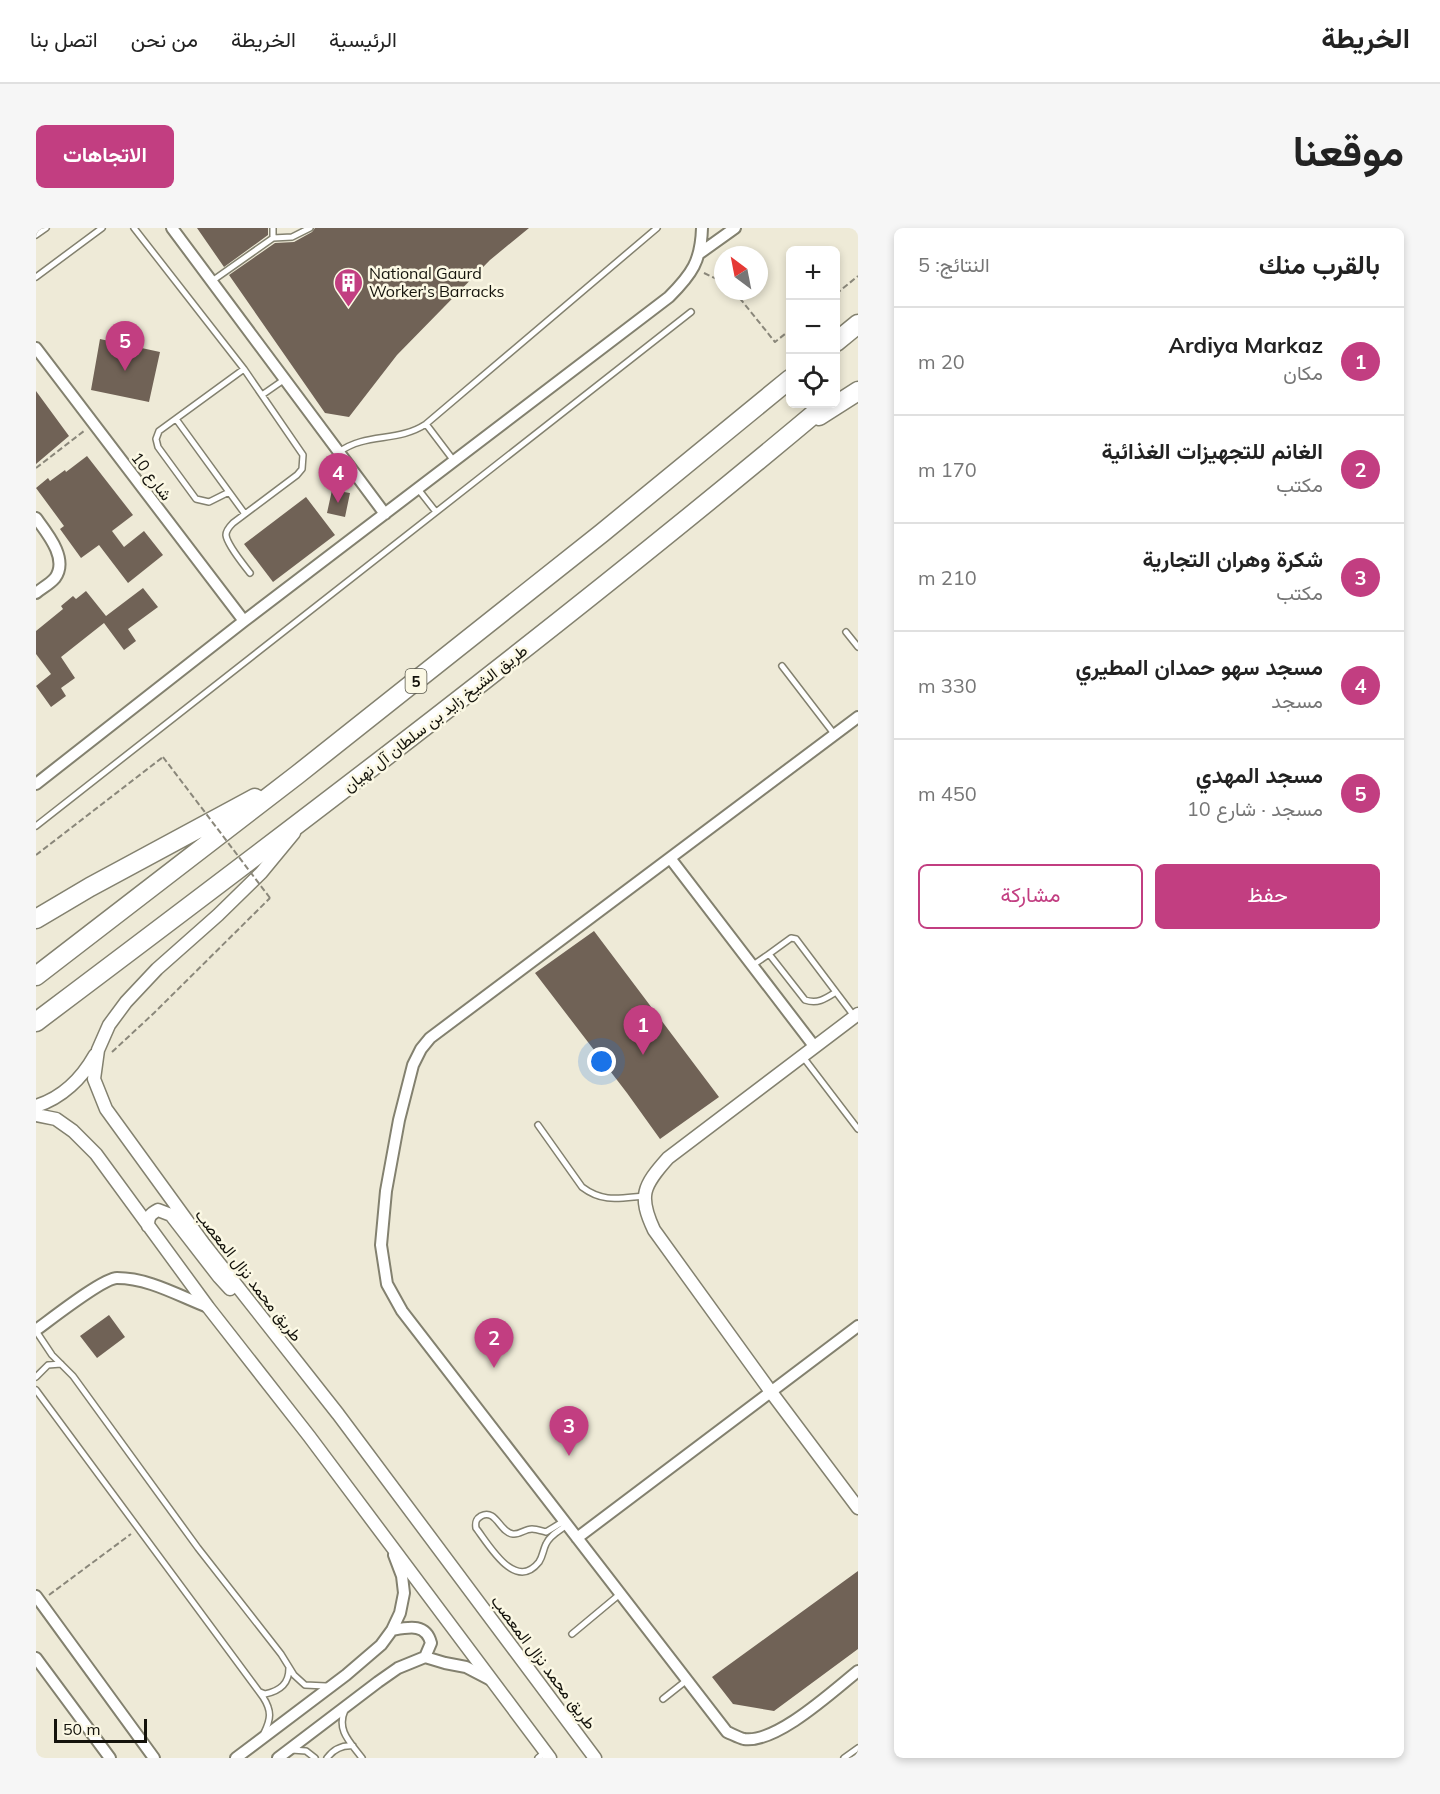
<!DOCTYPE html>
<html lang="ar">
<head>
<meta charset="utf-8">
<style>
	:root { --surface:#fff; --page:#f6f6f6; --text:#222; --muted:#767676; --line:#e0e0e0; --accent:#c23e81 }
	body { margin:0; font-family:Mulish,Vazirmatn,sans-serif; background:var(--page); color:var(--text); direction:rtl }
	.controls { position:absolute; right:18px; top:18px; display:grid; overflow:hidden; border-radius:9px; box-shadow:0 3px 9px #0003 }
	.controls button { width:54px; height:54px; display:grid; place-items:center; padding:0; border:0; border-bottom:2px solid var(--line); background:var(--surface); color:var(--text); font:30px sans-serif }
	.compass { position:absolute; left:678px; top:18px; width:54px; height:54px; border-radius:50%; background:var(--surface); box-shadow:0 3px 9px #0003; rotate:328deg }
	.scale { position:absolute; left:18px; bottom:15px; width:93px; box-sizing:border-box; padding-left:6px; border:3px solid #14130c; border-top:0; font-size:16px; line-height:21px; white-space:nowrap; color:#14130c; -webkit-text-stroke:4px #fbf8e4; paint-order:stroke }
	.you { position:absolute; left:566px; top:834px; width:21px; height:21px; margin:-15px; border:4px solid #fff; border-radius:50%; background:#1a73e8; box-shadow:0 0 0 9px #1a73e833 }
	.badge { display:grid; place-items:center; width:39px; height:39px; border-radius:50%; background:var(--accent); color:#fff; font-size:20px; font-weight:700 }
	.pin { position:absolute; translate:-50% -50px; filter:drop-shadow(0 2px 3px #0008) }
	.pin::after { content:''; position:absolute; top:32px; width:21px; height:18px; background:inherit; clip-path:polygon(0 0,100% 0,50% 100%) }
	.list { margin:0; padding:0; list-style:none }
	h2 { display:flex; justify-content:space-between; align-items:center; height:78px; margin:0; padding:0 24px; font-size:26px }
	h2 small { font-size:20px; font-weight:400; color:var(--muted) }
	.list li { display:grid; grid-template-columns:39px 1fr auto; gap:18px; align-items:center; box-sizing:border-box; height:108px; padding:0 24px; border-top:2px solid var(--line) }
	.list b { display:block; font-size:22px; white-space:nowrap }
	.list p { margin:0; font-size:20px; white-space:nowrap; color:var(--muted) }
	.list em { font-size:20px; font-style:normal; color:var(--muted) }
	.actions { display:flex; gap:12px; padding:18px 24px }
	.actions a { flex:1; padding:14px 0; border:2px solid var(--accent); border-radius:9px; text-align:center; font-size:21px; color:var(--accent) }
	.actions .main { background:var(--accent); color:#fff }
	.icon { flex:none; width:33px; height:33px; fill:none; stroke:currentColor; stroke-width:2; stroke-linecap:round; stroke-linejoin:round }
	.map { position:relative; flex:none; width:822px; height:1530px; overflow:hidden; direction:ltr; border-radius:9px }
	header { display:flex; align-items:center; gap:36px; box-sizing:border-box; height:84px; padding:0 30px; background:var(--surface); border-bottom:2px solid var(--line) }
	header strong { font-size:28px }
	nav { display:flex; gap:33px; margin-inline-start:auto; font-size:21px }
	.intro { display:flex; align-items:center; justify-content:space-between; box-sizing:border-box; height:144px; padding:0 36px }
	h1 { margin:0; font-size:42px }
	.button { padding:15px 27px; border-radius:9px; background:var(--accent); color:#fff; font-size:21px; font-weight:700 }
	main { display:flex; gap:36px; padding:0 36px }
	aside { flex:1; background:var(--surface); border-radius:9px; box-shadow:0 3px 9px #0003 }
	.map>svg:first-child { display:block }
	.building { fill:#706256 }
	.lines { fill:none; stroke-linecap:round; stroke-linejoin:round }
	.service-casing { stroke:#83816f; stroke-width:8 }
	.minor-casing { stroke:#83816f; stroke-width:14 }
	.tertiary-casing { stroke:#83816f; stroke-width:15 }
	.motorway-casing { stroke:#83816f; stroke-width:21 }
	.path { stroke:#8a877a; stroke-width:2; stroke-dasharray:6 3; stroke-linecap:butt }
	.service { stroke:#fff; stroke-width:5 }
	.minor { stroke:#fff; stroke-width:10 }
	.tertiary { stroke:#fff; stroke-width:12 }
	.motorway { stroke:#fff; stroke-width:18 }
	.path-bridge { stroke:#8a877a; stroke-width:2; stroke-dasharray:6 3; stroke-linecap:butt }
	.labels { text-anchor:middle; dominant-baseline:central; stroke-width:5; stroke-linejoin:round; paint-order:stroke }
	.shield { fill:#fbf8e4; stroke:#59584d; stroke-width:1.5 }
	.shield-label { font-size:15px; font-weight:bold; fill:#14130c }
	.poi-label { font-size:16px; fill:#14130c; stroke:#fbf8e4; text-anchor:start }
	.street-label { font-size:16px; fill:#14130c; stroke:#fbf8e4 }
</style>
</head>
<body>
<header>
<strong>الخريطة</strong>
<nav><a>الرئيسية</a><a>الخريطة</a><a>من نحن</a><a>اتصل بنا</a></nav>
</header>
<div class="intro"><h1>موقعنا</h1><a class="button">الاتجاهات</a></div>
<main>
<aside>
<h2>بالقرب منك<small>النتائج: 5</small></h2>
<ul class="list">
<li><span class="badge">1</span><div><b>Ardiya Markaz</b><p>مكان</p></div><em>20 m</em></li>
<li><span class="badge">2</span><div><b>الغانم للتجهيزات الغذائية</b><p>مكتب</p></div><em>170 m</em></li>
<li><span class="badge">3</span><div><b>شكرة وهران التجارية</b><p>مكتب</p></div><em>210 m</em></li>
<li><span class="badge">4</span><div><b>مسجد سهو حمدان المطيري</b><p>مسجد</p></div><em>330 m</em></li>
<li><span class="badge">5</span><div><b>مسجد المهدي</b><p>مسجد · شارع 10</p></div><em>450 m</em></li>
</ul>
<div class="actions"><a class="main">حفظ</a><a>مشاركة</a></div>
</aside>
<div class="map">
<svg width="822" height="1530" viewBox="0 0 822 1530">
	<rect width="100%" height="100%" fill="#eeead7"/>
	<!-- building -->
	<path class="building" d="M161,0H232V7L188,39Z
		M279,0H493L454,32L361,127L313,189L289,185L193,47L239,15L258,14L276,4Z
		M64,111L124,124L113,174L55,162Z
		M0,163L33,208L0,236Z
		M51,228L97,287L76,303L88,319L108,303L127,327L92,355L63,317L45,330L24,301L28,298L0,260L12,250L14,253L29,242L30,244Z
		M296,262L314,265L309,289L291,285Z
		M270,269L299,307L237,354L208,316Z
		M107,360L122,379L92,401L100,413L88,422L68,395L25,429L39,450L25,460L30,468L15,479L0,458L15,446L0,426V403L27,381L25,378L37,368L40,371L50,363L70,388Z
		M558,703L683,869L624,911L591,865L499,745Z
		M73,1087L89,1109L61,1130L44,1108Z
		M822,1343V1421L738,1483L697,1476L676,1449Z"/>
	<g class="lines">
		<defs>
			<path id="service" d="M98,0L208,141L267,227L266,241L261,247L197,295C194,298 190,303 190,307C191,317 208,337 214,345
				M0,7L10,0
				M237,10V0
				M0,49L66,0
				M176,53L237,10L256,9L274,0
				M226,167L249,151
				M140,191L209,286
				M390,196L418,233
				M303,224C331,204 361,215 390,196L621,0
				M382,261L400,284
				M193,264L173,274L160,271L122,219L120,211L123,203L208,141
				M810,404L822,419
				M746,438L799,507
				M0,598L655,84
				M717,737L733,726
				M800,764C789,771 782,776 769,772L733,726L755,710L760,711L818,788
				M767,829L822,901
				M502,897L546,959C567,975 584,970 608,968
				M0,1103L16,1127L37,1148L162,1320L245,1426L258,1447L269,1457L290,1458
				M0,1149L12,1137L25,1136
				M0,1162L227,1469C236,1483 235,1491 228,1505
				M528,1293L510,1304C506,1303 500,1301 496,1301C489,1301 483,1307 477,1306C464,1305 460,1280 445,1288C440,1291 439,1294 440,1300C453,1317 479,1364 503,1334C507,1328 507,1322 510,1316C514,1307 523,1303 531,1297
				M536,1406L584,1366
				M224,1464L229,1466C244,1463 253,1456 253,1440
				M627,1471L651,1452
				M309,1482C300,1502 314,1514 326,1530
				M256,1522L270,1523L279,1530
				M291,1530C298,1521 306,1517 317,1518
				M502,1530L509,1524
				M808,1530L822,1520"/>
			<path id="minor" d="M136,0L349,286
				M664,25L699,0
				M0,120L208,393
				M0,290C11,305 33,331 19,350C14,356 6,360 0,365
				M822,489L394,810L385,821L377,837L363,892L350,963L345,1017L351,1056L366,1083L691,1504C696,1506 703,1510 708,1511C740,1516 797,1463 822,1443
				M0,556L208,393L633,69C656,46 665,33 666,0
				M634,630L778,818
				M0,1102C14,1092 67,1050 81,1050C113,1050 143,1068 172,1079
				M541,1310L822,1098
				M0,1368L118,1530
				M356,1402C373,1399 390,1395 395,1415L389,1429
				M0,1430L74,1530
				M200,1530L310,1447L345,1417L356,1402L364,1385L368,1365L366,1348L358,1327
				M242,1530L342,1454L362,1440L389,1429L409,1435L430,1439L455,1452"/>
			<path id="tertiary" d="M258,605L225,645L182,687L121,741L90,774L73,797L62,822L58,851L70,881L168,1016L302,1186L559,1530
				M822,786L632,930C607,958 602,968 618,1002L735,1164L822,1280
				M0,878C26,870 46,850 59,827
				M0,887L20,891L37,903L60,926L172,1079L273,1208L514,1530
				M112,998C112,989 114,986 122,982L135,987L183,1049L194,1061"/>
			<path id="motorway" d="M800,114L822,96
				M783,188L822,163
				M0,691L54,659L219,570
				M0,748L261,547L566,305L754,151
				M0,794C267,593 534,391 790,176"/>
		</defs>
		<!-- service casing -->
		<use href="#service" class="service-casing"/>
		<!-- minor casing -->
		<use href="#minor" class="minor-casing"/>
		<!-- tertiary casing -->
		<use href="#tertiary" class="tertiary-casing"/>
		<!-- motorway casing -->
		<use href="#motorway" class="motorway-casing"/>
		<!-- path -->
		<path class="path" d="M668,45L687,54
			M698,63L739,114L754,102
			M800,66L822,48
			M0,240L48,203
			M0,627L127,529
			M76,824L118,785L234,670
			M13,1367L95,1306"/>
		<!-- service -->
		<use href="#service" class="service"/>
		<!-- minor -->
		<use href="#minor" class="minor"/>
		<!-- tertiary -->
		<use href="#tertiary" class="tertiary"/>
		<!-- motorway -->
		<use href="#motorway" class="motorway"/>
		<!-- path-bridge -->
		<path class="path-bridge" d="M127,529L234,670"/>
	</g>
	<!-- icons -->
	<defs>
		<symbol id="building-pin" viewBox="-11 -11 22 30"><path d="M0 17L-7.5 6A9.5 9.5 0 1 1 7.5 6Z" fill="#c23e81" stroke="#fbf8e4"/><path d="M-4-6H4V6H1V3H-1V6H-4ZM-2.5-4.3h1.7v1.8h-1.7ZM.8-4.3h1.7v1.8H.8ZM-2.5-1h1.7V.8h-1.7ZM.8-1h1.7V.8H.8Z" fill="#fff"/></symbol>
	</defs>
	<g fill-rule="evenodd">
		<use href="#building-pin" x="296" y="38" width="33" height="45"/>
	</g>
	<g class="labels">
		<!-- shield labels -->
		<rect class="shield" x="369.5" y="441" width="21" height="24" rx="4.5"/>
		<g class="shield-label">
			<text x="380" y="453">5</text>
		</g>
		<!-- poi labels -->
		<g class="poi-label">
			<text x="333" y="45">National Gaurd<tspan x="333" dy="18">Worker's Barracks</tspan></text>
		</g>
		<!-- street labels -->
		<g class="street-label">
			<text transform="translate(116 248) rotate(53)">شارع 10</text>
			<text transform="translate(399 490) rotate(-38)">طريق الشيخ زايد بن سلطان آل نهيان</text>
			<text transform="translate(213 1047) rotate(52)">طريق محمد نزال المعصب</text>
			<text transform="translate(508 1434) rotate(53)">طريق محمد نزال المعصب</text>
		</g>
	</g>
</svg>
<div class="controls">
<button>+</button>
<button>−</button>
<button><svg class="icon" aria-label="locate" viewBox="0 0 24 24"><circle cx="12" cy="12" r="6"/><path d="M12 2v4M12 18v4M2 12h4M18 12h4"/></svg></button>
</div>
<svg class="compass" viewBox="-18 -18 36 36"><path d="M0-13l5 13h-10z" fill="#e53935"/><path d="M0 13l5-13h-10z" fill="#767676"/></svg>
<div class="scale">50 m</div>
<div class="you"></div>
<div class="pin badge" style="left:607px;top:827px">1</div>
<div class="pin badge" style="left:458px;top:1140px">2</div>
<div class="pin badge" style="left:533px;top:1228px">3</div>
<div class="pin badge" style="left:302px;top:275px">4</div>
<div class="pin badge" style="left:89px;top:143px">5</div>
</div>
</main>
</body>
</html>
